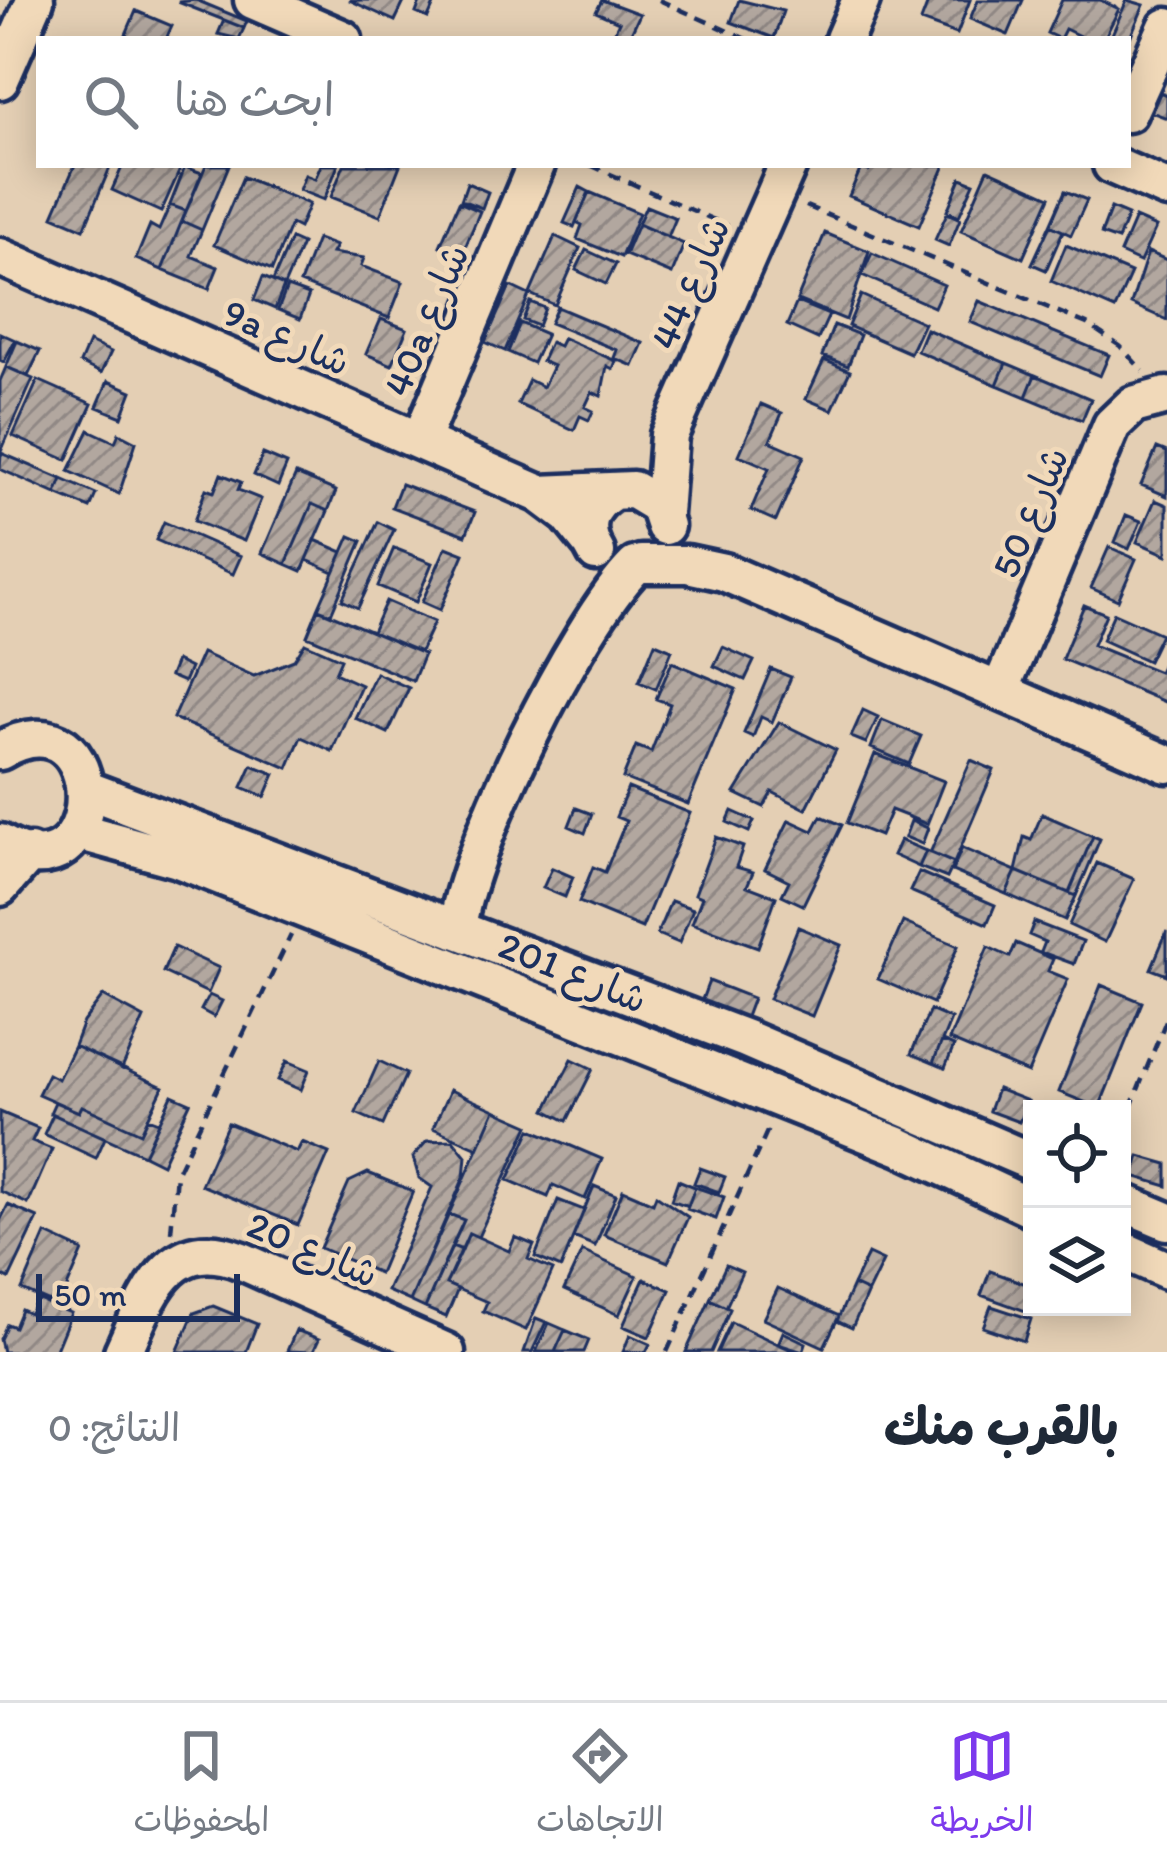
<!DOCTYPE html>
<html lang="ar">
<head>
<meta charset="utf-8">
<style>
	:root { --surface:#fff; --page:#f2f2f3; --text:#1f2937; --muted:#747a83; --line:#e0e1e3; --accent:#7c3aed }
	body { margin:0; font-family:Itim,"Playpen Sans Arabic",sans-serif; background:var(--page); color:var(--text); direction:rtl }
	.controls { position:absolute; right:36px; bottom:36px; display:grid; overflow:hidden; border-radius:0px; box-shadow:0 6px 30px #0003 }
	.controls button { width:108px; height:108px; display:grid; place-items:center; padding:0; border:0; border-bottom:3px solid var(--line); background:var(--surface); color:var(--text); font:60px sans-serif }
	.scale { position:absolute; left:36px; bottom:30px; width:204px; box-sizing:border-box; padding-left:12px; border:6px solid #1b2f5e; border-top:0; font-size:33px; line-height:42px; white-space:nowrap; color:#1b2f5e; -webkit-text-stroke:9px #f1d9b9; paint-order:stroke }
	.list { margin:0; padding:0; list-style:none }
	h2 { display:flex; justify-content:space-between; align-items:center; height:156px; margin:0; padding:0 48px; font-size:51px }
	h2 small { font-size:39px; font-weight:400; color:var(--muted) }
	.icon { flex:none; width:66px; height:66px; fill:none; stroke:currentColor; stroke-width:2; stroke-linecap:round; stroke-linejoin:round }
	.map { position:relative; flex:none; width:1167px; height:1352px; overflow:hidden; direction:ltr }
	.search { position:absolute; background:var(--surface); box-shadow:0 6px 30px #0003; left:36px; right:36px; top:36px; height:132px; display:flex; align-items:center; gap:30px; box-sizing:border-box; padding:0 42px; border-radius:0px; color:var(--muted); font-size:45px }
	.sheet { height:348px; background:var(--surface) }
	nav { display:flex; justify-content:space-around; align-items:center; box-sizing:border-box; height:168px; border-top:3px solid var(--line); background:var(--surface); font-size:33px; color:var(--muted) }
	nav a { display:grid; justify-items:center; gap:6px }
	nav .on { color:var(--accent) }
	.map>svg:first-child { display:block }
	.building { fill:url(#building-hatch); stroke:#1b2f5e; stroke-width:3 }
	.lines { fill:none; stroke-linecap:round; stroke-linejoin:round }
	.minor-casing { stroke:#1b2f5e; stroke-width:45 }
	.path { stroke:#1b2f5e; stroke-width:4.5; stroke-dasharray:12 9; stroke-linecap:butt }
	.minor { stroke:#f1d9b9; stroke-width:36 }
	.labels { text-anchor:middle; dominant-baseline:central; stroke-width:10; stroke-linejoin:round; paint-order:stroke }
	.street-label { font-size:39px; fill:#1b2f5e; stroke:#f1d9b9 }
</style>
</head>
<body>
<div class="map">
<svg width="1167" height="1352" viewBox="0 0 1167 1352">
	<defs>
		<pattern id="building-hatch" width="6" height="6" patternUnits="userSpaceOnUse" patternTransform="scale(3)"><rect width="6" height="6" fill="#b2a79f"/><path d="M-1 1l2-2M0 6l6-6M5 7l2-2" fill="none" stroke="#908885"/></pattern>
	</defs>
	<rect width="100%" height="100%" fill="#e4cfb4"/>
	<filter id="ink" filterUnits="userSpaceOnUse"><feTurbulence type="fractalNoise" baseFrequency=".00833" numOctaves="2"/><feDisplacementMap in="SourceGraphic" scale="24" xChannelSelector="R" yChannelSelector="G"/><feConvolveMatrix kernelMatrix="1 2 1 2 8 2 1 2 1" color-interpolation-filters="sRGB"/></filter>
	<g filter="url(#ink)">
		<!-- building -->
		<path class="building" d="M196,0L247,21L244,28L178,2Z
			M349,0H405L395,21Z
			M421,0H436L428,18L416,13Z
			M602,0L640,14L631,33L642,39H611L619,22L596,12Z
			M739,0L783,11L774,38L731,22Z
			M929,0H970L957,34L921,21Z
			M978,0H1023L1008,35L970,19Z
			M1062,0H1100L1119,9L1104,39H1086L1065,29L1060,39L1047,33Z
			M1127,0L1144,5L1128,42L1110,39Z
			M136,11L172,26L166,39H124Z
			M224,20L244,28L239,39L218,34Z
			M1159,92L1167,95V118L1151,112Z
			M75,165H111L84,229L53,216Z
			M123,165H182L161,212L112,190Z
			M206,165H229L202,230L182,221Z
			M321,165H338L324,200L299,190L305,175L315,179Z
			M344,165H400L380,216L331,197Z
			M872,165H945L919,226L849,196L861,168L869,171Z
			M185,167L202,173L186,211L170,205Z
			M988,169L1050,197L1023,258L961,231Z
			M243,177L309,204L299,228L291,224L272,270L214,245Z
			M961,178L974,183L959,216L947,211Z
			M467,183L488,192L482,208L461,200Z
			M580,187L589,192L574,227L564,223Z
			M1065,191L1087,200L1071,235L1050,225Z
			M589,192L639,213L621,257L577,239L582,225L576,222Z
			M459,202L480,211L462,255L440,246Z
			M170,205L186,211L162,270L136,259L150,225L159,230Z
			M646,206L676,218L668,237L638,224Z
			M1111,208L1128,215L1118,240L1101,234Z
			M947,213L960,219L949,246L935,240Z
			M1135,218L1156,227L1140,262L1120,253Z
			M182,221L202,230L191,256L218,267L209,289L162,270Z
			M638,224L684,244L672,274L625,255Z
			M1050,225L1063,231L1046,270L1032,264Z
			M825,233L869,251L846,320L797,300Z
			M555,236L580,248L555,305L530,294Z
			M291,239L302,244L284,286L273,281Z
			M317,239L336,246L332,253L364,258L361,266L403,282L389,318L300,283Z
			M1066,245L1131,273L1115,309L1051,281Z
			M586,250L616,264L606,284L576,270Z
			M1148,252L1167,260V320L1131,304Z
			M872,253L944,285L934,307L862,275Z
			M263,277L284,286L275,309L254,300Z
			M510,286L529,295L505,351L485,342Z
			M287,287L309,295L300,319L278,310Z
			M861,295L924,323L910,353L848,326Z
			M979,301L1109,355L1100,376L970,322Z
			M530,302L545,308L538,326L523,320Z
			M797,302L829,315L818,339L787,325Z
			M557,307L643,343L633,366L614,358L617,350L550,323Z
			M381,319L407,329L392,365L366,354Z
			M520,323L546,334L533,363L508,352Z
			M834,325L860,335L848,366L822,356Z
			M926,329L1006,363L997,385L917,351Z
			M0,333L15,340L4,362L0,360Z
			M563,338L616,361L613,369L607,366L601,396L592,392L585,407L593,411L589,420L580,416L574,430L518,404L529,380L543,387L553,366L542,361L550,342L559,346Z
			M17,341L40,351L28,376L6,367Z
			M89,342L111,352L101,373L80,363Z
			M824,360L850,371L832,410L806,399Z
			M1006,363L1035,375L1026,397L997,385Z
			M6,367L33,379L0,454V381Z
			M1035,375L1091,399L1082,420L1026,397Z
			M38,380L92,404L67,460L13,436Z
			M108,381L132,391L122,417L97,407Z
			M761,404L782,413L770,441L804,456L776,521L751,510L769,468L739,455Z
			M89,430L115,442L119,433L136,442L119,494L69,471Z
			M1157,448L1167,452V496L1141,485Z
			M1,453L62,479L56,494L0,469Z
			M263,454L287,464L278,486L254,475Z
			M221,474L241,482L238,490L261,499L244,541L194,521L206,489L214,492Z
			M296,474L336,491L328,511L312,504L286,564L262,553Z
			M62,479L96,494L90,508L56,494Z
			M401,484L475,512L466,535L392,507Z
			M1155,500L1167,505V555L1137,542Z
			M312,504L328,511L302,571L286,564Z
			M1126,515L1141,521L1129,549L1115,542Z
			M164,522L241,556L233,574L156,540Z
			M378,522L394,530L358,608L342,600Z
			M350,536L362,541L331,614L318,609Z
			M315,540L343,552L334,572L307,560Z
			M446,547L464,554L440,610L422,602Z
			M1109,547L1136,559L1118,600L1091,588Z
			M394,548L432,563L416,602L378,586Z
			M386,601L434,622L420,652L372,632Z
			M1084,605L1106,614L1093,645L1159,672L1167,654V703L1062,659Z
			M318,609L424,654L413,681L307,636Z
			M1114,613L1161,634L1148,661L1102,640Z
			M305,643L341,659L335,673L361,685L332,751L301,737L288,768L173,718L202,653L254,676L294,660Z
			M655,643L672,650L656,689L639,682Z
			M723,647L754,661L745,680L714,666Z
			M176,661L190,668L184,682L170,676Z
			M672,662L736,689L688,804L623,778L636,746L651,752L670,704L656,699Z
			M771,669L791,677L772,722L761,717L753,737L744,733Z
			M376,673L409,688L388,733L355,718Z
			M863,710L878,717L866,743L851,737Z
			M882,720L921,736L909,764L871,748Z
			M779,722L836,750L806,809L772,792L764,807L735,793Z
			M875,754L944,781L927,824L891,810L880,836L847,823Z
			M971,760L994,770L954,863L930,853Z
			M252,765L275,774L265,797L242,787Z
			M628,788L690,813L642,928L579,902L593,867L605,872L626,821L616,817Z
			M576,808L592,814L585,833L569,826Z
			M732,811L754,821L749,832L727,822Z
			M1042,814L1093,836L1069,893L1016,871L1024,837L1031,840Z
			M821,816L842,825L803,905L782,895L789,881L765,869L789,820L813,831Z
			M911,821L928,828L922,844L905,837Z
			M1093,836L1100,839L1076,896L1069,893Z
			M716,837L743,847L736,867L753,872L747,886L776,897L758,947L692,923L702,897L695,894Z
			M900,840L926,851L919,867L893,855Z
			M962,848L1016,871L1006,894L952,871Z
			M926,851L954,863L947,878L919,867Z
			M1097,863L1134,879L1105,942L1069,925Z
			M552,868L573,877L565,897L543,888Z
			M1016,871L1076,896L1065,920L1006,894Z
			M919,872L995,905L987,924L910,891Z
			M671,901L693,909L679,943L657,934Z
			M903,922L958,946L933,1003L878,979Z
			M1034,922L1083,941L1074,964L1041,952L1045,942L1029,935Z
			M798,927L841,945L812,1016L769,999Z
			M1167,931V975L1151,969Z
			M1016,943L1053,959L1048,971L1068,979L1028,1073L949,1040L988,947L1010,957Z
			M174,947L219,968L208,993L163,972Z
			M709,981L753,998L744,1022L700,1005Z
			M1101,985L1142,1002L1099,1108L1059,1092Z
			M209,995L222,1001L214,1017L201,1010Z
			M103,996L144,1018L122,1069L74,1046L83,1022Z
			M930,1010L951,1019L933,1063L911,1054Z
			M942,1041L954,1046L945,1068L933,1063Z
			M74,1046L163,1087L141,1133L82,1106L79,1112L38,1094L48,1074L58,1079Z
			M572,1059L593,1069L567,1121L546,1110Z
			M287,1061L309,1070L301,1090L278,1080Z
			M379,1061L406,1074L383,1125L356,1113Z
			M997,1089L1028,1101L1019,1122L989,1111Z
			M450,1090L495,1110L478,1148L433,1128Z
			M172,1095L190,1103L162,1164L144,1155Z
			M55,1102L79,1112L82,1106L141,1133L148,1118L159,1122L144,1155L50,1113Z
			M495,1110L529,1125L478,1237L469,1233L462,1250L452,1246L464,1220L449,1214Z
			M0,1112L38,1128L32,1141L52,1149L28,1204L0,1191Z
			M53,1114L105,1138L96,1158L44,1134Z
			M228,1123L297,1152L302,1142L329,1153L298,1225L201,1185Z
			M531,1129L602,1159L585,1199L553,1185L548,1197L508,1180Z
			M453,1140L466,1156L464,1177L410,1301L387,1291L432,1187L419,1178L413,1157L427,1141Z
			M1139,1156L1167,1164V1186L1133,1176Z
			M700,1168L725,1177L719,1192L694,1183Z
			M368,1173L413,1191L379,1273L320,1248L349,1182Z
			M678,1180L695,1187L688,1206L671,1200Z
			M594,1186L616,1195L595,1246L573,1237Z
			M695,1187L724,1197L716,1219L687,1209Z
			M623,1190L653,1203L656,1195L688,1217L668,1262L604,1235Z
			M558,1200L584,1210L561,1268L535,1257Z
			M8,1205L38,1218L9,1279L0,1274V1221Z
			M449,1214L464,1220L425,1308L410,1301Z
			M469,1233L509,1251L515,1237L534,1245L528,1259L553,1270L526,1330L483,1311L487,1302L446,1284Z
			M46,1234L83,1251L59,1306L22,1290Z
			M452,1246L462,1250L446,1284L458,1289L446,1317L425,1308Z
			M582,1251L637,1276L619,1315L564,1290Z
			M868,1254L883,1261L868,1292L853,1285Z
			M726,1265L742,1272L726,1307L710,1299Z
			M990,1271L1032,1286L1031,1313L981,1295Z
			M644,1279L670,1290L649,1337L623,1326Z
			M853,1285L868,1292L852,1328L837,1321Z
			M778,1288L839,1316L824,1347L763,1319Z
			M37,1299L71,1313L55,1352H3L0,1339L7,1324L14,1327L21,1310L30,1314Z
			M710,1299L730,1309L711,1352H686Z
			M213,1306L257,1324L246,1352H177L194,1313Z
			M991,1306L1031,1319L1024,1341L983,1327Z
			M536,1318L546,1322L532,1352H524Z
			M731,1322L778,1344L796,1352H717Z
			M549,1323L565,1330L555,1352H536Z
			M296,1330L319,1339L313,1352L287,1351Z
			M565,1330L589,1340L584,1352H555Z
			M783,1332L806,1343L803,1352L778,1344Z
			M630,1335L650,1344L646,1352H623Z"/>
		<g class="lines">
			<defs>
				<path id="minor" d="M253,0L343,39
					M844,39L861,0
					M0,80L35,0
					M1128,113L1167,27
					M1112,165L1167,189
					M0,257L540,494L568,515L590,542
					M420,441L536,165
					M540,494L633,490L658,505L665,526
					M663,514L669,435L788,165
					M596,552C581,528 588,506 612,492
					M641,564H687L724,572L1167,764
					M1000,691L1112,425L1133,405L1167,396
					M0,751C113,685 113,909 0,843
					M88,790L746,1039L1032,1162
					M77,831L178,859L901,1147L1032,1208
					M0,887L30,853
					M457,930C465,850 577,624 635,566
					M1122,1202L1167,1221
					M1122,1250L1167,1270
					M123,1352C148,1298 167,1231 242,1261L446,1352"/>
			</defs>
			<!-- minor casing -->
			<use href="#minor" class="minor-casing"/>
			<!-- path -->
			<path class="path" d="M659,0L746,39
				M590,165L728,226
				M806,206L1087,324L1120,346L1143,371
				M1122,1129L1167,1018
				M171,1232L176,1174L291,935
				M667,1352L769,1127"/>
			<!-- minor -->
			<use href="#minor" class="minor"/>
		</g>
	</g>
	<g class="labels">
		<!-- street labels -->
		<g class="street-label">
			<text transform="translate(690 283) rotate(-66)">شارع 44</text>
			<text transform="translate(426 320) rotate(-67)">40a شارع</text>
			<text transform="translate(287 337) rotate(24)">9a شارع</text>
			<text transform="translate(1030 512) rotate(-67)">شارع 50</text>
			<text transform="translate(573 972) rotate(22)">شارع 201</text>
			<text transform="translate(313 1249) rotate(23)">شارع 20</text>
		</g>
	</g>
</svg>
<div class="controls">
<button><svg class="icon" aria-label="locate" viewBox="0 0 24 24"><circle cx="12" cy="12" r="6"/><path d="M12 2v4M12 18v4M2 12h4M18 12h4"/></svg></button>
<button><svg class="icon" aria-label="layers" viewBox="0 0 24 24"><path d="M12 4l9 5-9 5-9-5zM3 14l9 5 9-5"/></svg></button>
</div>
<div class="scale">50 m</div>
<div class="search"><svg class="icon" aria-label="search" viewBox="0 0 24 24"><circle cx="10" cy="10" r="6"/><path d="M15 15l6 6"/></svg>ابحث هنا</div>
</div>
<section class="sheet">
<h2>بالقرب منك<small>النتائج: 0</small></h2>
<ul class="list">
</ul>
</section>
<nav>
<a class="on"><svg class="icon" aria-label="map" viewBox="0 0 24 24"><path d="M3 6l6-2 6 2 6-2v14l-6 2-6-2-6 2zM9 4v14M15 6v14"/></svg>الخريطة</a>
<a><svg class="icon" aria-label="directions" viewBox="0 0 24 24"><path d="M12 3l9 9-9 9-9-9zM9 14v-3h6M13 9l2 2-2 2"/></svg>الاتجاهات</a>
<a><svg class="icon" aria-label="saved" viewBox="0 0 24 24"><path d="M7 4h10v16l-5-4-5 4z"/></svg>المحفوظات</a>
</nav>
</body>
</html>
